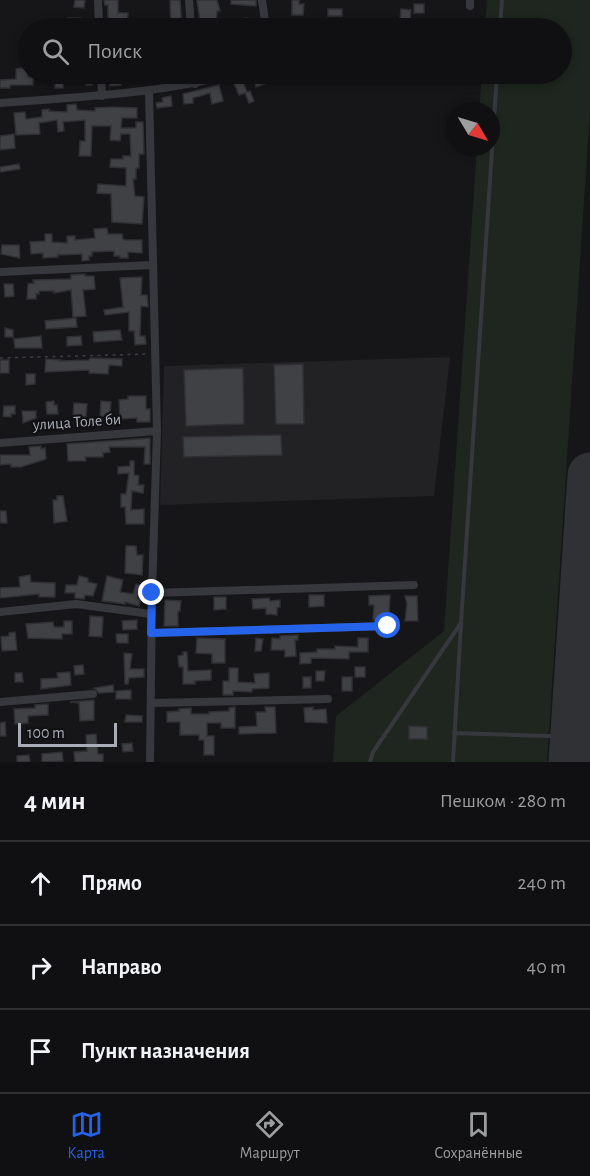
<!DOCTYPE html>
<html lang="ru">
<head>
<meta charset="utf-8">
<style>
	:root { --surface:#101012; --page:#19191b; --text:#f1f3f6; --muted:#9c9d9f; --line:#303032; --accent:#2563eb }
	body { margin:0; font-family:"Alegreya Sans",sans-serif; background:var(--page); color:var(--text) }
	.compass { position:absolute; left:446px; top:102px; width:54px; height:54px; border-radius:50%; background:var(--surface); box-shadow:0 3px 9px #0003; rotate:128deg }
	.scale { position:absolute; left:18px; bottom:15px; width:99px; box-sizing:border-box; padding-left:6px; border:3px solid #a8adb8; border-top:0; font-size:16px; line-height:21px; white-space:nowrap; color:#a8adb8; -webkit-text-stroke:4px #111113; paint-order:stroke }
	.stop { position:absolute; width:18px; height:18px; margin:-14px; border:4px solid #2563eb; border-radius:50%; background:#fff }
	.stop.end { background:#2563eb; border-color:#fff; box-shadow:0 2px 6px #0008 }
	.list { margin:0; padding:0; list-style:none }
	h2 { display:flex; justify-content:space-between; align-items:center; height:78px; margin:0; padding:0 24px; font-size:26px }
	h2 small { font-size:20px; font-weight:400; color:var(--muted) }
	.list li { display:grid; grid-template-columns:39px 1fr auto; gap:18px; align-items:center; box-sizing:border-box; height:84px; padding:0 24px; border-top:2px solid var(--line) }
	.list b { display:block; font-size:22px; white-space:nowrap }
	.list em { font-size:20px; font-style:normal; color:var(--muted) }
	.icon { flex:none; width:33px; height:33px; fill:none; stroke:currentColor; stroke-width:2; stroke-linecap:round; stroke-linejoin:round }
	.map { position:relative; flex:none; width:590px; height:762px; overflow:hidden }
	.search { position:absolute; background:var(--surface); box-shadow:0 3px 9px #0003; left:18px; right:18px; top:18px; height:66px; display:flex; align-items:center; gap:15px; box-sizing:border-box; padding:0 21px; border-radius:33px; color:var(--muted); font-size:22px }
	.sheet { height:330px; background:var(--surface) }
	nav { display:flex; justify-content:space-around; align-items:center; box-sizing:border-box; height:84px; border-top:2px solid var(--line); background:var(--surface); font-size:16px; color:var(--muted) }
	nav a { display:grid; justify-items:center; gap:3px }
	nav .on { color:var(--accent) }
	.map>svg:first-child { display:block }
	.built { fill:#222225 }
	.green { fill:#1e261f }
	.lines { fill:none; stroke-linecap:round; stroke-linejoin:round }
	.runway { stroke:#303135; stroke-width:45 }
	.building { fill:#404145; stroke:#303034; stroke-width:1.5 }
	.path { stroke:#3d3f44; stroke-width:1.5; stroke-dasharray:3 4.5; stroke-linecap:butt }
	.lane { stroke:#37383d; stroke-width:4 }
	.street { stroke:#37383d; stroke-width:8 }
	.route { stroke:#2563eb; stroke-width:8 }
	.labels { text-anchor:middle; dominant-baseline:central; stroke-width:4.5; stroke-linejoin:round; paint-order:stroke }
	.street-label { font-size:16px; fill:#a8adb8; stroke:#111113 }
</style>
</head>
<body>
<div class="map">
<svg width="590" height="762" viewBox="0 0 590 762">
	<rect width="100%" height="100%" fill="#161618"/>
	<!-- built -->
	<path class="built" d="M450,357L434,496L160,505L164,366Z"/>
	<!-- green -->
	<path class="green" d="M487,0H590V110L547,762H333L336,716L444,631L477,147H491V111H479L482,74H562V28H485Z"/>
	<g class="lines">
		<!-- runway -->
		<path class="runway" d="M571,762L590,475"/>
	</g>
	<!-- building -->
	<path class="building" d="M75,0H85L84,8L74,7Z
		M104,0H118V13H128L127,28H111L112,20H108V5H105Z
		M170,0H180L182,28H171Z
		M197,0H217L220,11H217L216,28H201Z
		M231,0H256V6L231,4Z
		M292,0H299V4H304L303,15H292Z
		M414,4H424V13H414Z
		M328,9H342V16H328Z
		M401,9L411,10L410,21L400,20Z
		M68,18H80L79,28H68Z
		M248,18L249,26L239,27L238,19Z
		M28,67V77H33V85H10V88H0V80L16,79V69Z
		M47,74H58V77H63V88H55V82L47,81Z
		M81,74H95V81H92V85H86V82H81Z
		M159,74H171L172,80L160,82Z
		M246,74H284V75L266,80L267,83L256,87L254,77L243,82L247,92L250,91L254,101L249,103L245,93L239,95L233,81Z
		M304,74H316L315,80L304,79Z
		M110,77H121V85L110,86Z
		M219,85L223,101L212,104L210,93L193,98V103L184,104L183,94Z
		M171,96L172,106L157,108L156,103L163,102L162,98Z
		M76,104L77,110L95,111V108L113,107L137,108V118H122L121,128H136V122H143L144,154H139V168H136V179H133L135,196L144,197L142,224L112,222L111,194L97,193L98,184L126,186V168L110,167L111,159H123V156H131L130,134H121L120,141L110,140L111,126H92L91,156H79L80,141H85V120L63,122L64,131L58,132L57,120L39,123L40,134L16,135L14,113L25,112L26,119L42,117V110L49,109V111L67,112V105Z
		M14,134L15,148L0,150V136Z
		M19,164L20,169L0,172V167Z
		M107,228L108,234H122L123,239L125,240H142V253L128,252V258H120V256H114V251L92,252V256H89V260L82,261V254L58,255V257L43,258V253L31,254L30,242L45,241V234H52V242L67,243V236H75V240L95,238L94,229Z
		M2,245H19L20,258L1,254Z
		M85,274V276H94L95,289L83,290L86,316L73,317L71,290L54,293V291H39V294H36V299H27L28,284L34,283L33,280L71,279V275Z
		M142,277L141,295H147L148,304V307L141,306L140,336H145L146,344L135,345L134,331H129V312L105,315L104,310L123,307L120,278Z
		M4,284H13L14,296L5,297Z
		M76,318L77,327L46,329L45,321Z
		M5,328L13,330V337H5Z
		M120,330L122,340L94,342L93,332Z
		M41,336L42,348H15L14,339Z
		M81,336L82,345L67,346V337Z
		M90,358L122,359V366L109,365L108,374L89,373V370L45,372L46,359L61,360L60,361L89,360Z
		M0,360H9V373H0Z
		M303,364L304,424H276L274,365Z
		M243,368L244,424L186,426L184,370Z
		M26,374H35V384L26,385Z
		M128,396H146V409H150V422H137V418L120,419L119,400L128,399Z
		M54,401V405H57L58,414H47L46,402Z
		M101,401L111,402L110,414L100,417Z
		M74,403L87,404L86,417H73Z
		M4,406H15V414H11V417L3,416Z
		M22,411H36V418L23,423Z
		M281,435L282,455L184,457L183,437Z
		M150,438V464H144L145,447H109L110,452L103,453V457H85L86,461H68L67,444Z
		M41,446V449L45,448L46,459L21,467H11V464L0,465V455H30L29,447Z
		M130,461H134V475L139,476L138,485H144L143,493L132,491L131,510L144,509V524H126L125,507H121V494H126L129,473L118,474V467L130,466Z
		M57,496H63L67,521L54,523L53,500H57Z
		M0,511H6L7,523H0Z
		M126,546H136L137,555H143L142,575L125,573Z
		M30,575L31,582L55,583V597H39V594L0,598V588L20,587L19,577Z
		M79,576L88,578V582L97,584L93,596L85,595L84,599L75,598V593H65L66,585H77Z
		M107,576L123,580L120,592L133,594L136,584L141,585L138,598L141,599L139,606L125,602V604L102,601Z
		M309,595H324V606L309,607Z
		M390,595L389,614H385V620H373L374,605H369V596Z
		M405,596H417L418,621H405L407,604Z
		M214,597H226V609L214,610Z
		M269,598L270,601L280,600V607L277,608V615L266,614V608L253,609L252,599Z
		M165,600L181,601L180,611H178V626H164Z
		M90,616L103,617L102,637L89,636Z
		M137,620V629L123,630L122,621Z
		M64,621H72V634H62V639L28,638L26,624L53,622L54,627H64Z
		M15,632L17,650L2,651L1,637L9,636V633Z
		M116,634H128V643H117Z
		M298,635V640H295L296,656L285,657V650H271L272,638L280,639V636Z
		M197,638L225,639V663H212V654L196,653Z
		M256,638L263,639L261,651H255Z
		M358,638H368V652H349V659L311,658V663L300,664V653L317,652V649H335V646L358,647Z
		M183,652H187L188,671L211,670V680L195,681V684H183V667H179L178,656L183,655Z
		M124,653L132,654L130,669H144V677L129,678L128,684H125Z
		M83,665L84,674L75,675L74,666Z
		M355,667H365V677H355Z
		M229,668H238V682L255,683L254,674L269,673V688L252,689V692L233,691V695H223V681H229Z
		M316,671H325L324,681H316Z
		M70,672L71,685L41,689V679L58,678L57,673Z
		M15,673H22L23,682H15Z
		M303,677H311V688H303Z
		M342,677H352V691H342Z
		M113,685L114,692L99,693L94,688Z
		M131,690V699H116V691Z
		M94,700V720L80,721L79,703L70,702Z
		M48,704V715L28,716V723L15,724L14,709L35,708V705Z
		M235,707V728H221V723H207V736H214V755H204V740H199V735H180V722H167V712L179,711V709L191,708V714H209V712L229,711V708Z
		M265,707H275L276,733L239,734V727L257,726L256,712H266Z
		M313,707V710L326,709L327,723L305,722L304,708Z
		M126,715L142,716V722H125Z
		M5,722L6,736H0V723Z
		M409,726L427,727V739H409Z
		M96,734L98,754H103V762H75L74,752L87,751L86,735Z
		M132,743L133,751L123,752L122,744Z
		M62,752L63,761L42,762V754Z
		M29,755L30,762H17V756Z"/>
	<g class="lines">
		<!-- path -->
		<path class="path" d="M0,358L149,354"/>
		<!-- lane -->
		<path class="lane" d="M500,28L502,0
			M454,733L549,736
			M370,762L373,752L461,623L497,74
			M453,762L461,624"/>
		<!-- street -->
		<path class="street" d="M98,0L99,28
			M189,0L191,28
			M262,0L266,28
			M470,6V0
			M101,74L102,96
			M195,74V84
			M149,91L157,431L152,593L150,762
			M0,103C79,97 158,94 234,74
			M0,272L152,265
			M0,443L157,431
			M152,593L414,585
			M0,612L76,604L151,614
			M151,633L388,626
			M0,702L93,694
			M151,703L328,699"/>
	</g>
	<g class="lines">
		<!-- route -->
		<path class="route" d="M152,593L151,633L388,626"/>
	</g>
	<g class="labels">
		<!-- street labels -->
		<g class="street-label">
			<text transform="translate(77 422) rotate(-4)">улица Толе би</text>
		</g>
	</g>
</svg>
<svg class="compass" viewBox="-18 -18 36 36"><path d="M0-13l5 13h-10z" fill="#e53935"/><path d="M0 13l5-13h-10z" fill="#9c9d9f"/></svg>
<div class="scale">100 m</div>
<div class="stop" style="left:388px;top:626px"></div>
<div class="stop end" style="left:152px;top:593px"></div>
<div class="search"><svg class="icon" aria-label="search" viewBox="0 0 24 24"><circle cx="10" cy="10" r="6"/><path d="M15 15l6 6"/></svg>Поиск</div>
</div>
<section class="sheet">
<h2>4 мин<small>Пешком · 280 m</small></h2>
<ul class="list">
<li><svg class="icon" aria-label="ahead" viewBox="0 0 24 24"><path d="M12 20V5M6 11l6-6 6 6"/></svg><div><b>Прямо</b></div><em>240 m</em></li>
<li><svg class="icon" aria-label="right" viewBox="0 0 24 24"><path d="M7 20v-9h11M14 6l5 5-5 5"/></svg><div><b>Направо</b></div><em>40 m</em></li>
<li><svg class="icon" aria-label="arrive" viewBox="0 0 24 24"><path d="M6 21V4h12l-3 4 3 4H6"/></svg><div><b>Пункт назначения</b></div></li>
</ul>
</section>
<nav>
<a class="on"><svg class="icon" aria-label="map" viewBox="0 0 24 24"><path d="M3 6l6-2 6 2 6-2v14l-6 2-6-2-6 2zM9 4v14M15 6v14"/></svg>Карта</a>
<a><svg class="icon" aria-label="directions" viewBox="0 0 24 24"><path d="M12 3l9 9-9 9-9-9zM9 14v-3h6M13 9l2 2-2 2"/></svg>Маршрут</a>
<a><svg class="icon" aria-label="saved" viewBox="0 0 24 24"><path d="M7 4h10v16l-5-4-5 4z"/></svg>Сохранённые</a>
</nav>
</body>
</html>
